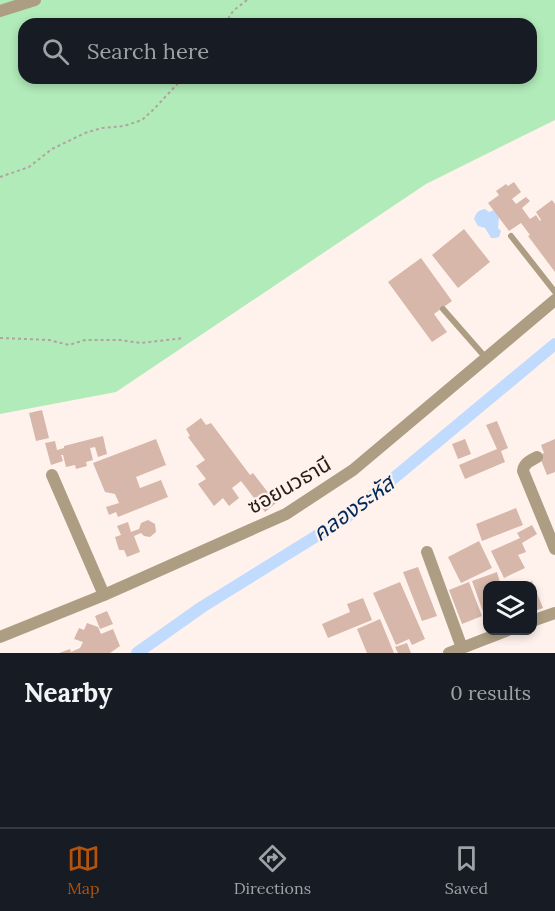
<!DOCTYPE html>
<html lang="en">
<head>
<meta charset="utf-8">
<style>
	:root { --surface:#171b24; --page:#20242c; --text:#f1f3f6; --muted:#9ea1a6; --line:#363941; --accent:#b45309 }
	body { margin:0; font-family:Lora,"Noto Sans Thai",serif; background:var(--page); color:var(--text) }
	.controls { position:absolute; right:18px; bottom:18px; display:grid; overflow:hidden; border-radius:12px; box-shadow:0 3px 9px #0003 }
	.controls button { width:54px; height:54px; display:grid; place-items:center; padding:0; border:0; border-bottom:2px solid var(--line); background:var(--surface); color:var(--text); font:30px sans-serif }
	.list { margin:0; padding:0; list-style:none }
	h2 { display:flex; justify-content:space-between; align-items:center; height:78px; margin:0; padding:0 24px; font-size:26px }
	h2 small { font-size:20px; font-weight:400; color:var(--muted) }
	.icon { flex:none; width:33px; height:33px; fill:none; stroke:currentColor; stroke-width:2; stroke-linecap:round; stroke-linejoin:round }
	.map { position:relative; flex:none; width:555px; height:653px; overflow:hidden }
	.search { position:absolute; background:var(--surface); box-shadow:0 3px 9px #0003; left:18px; right:18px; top:18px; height:66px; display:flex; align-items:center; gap:15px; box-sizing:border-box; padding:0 21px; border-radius:18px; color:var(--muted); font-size:22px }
	.sheet { height:174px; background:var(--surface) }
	nav { display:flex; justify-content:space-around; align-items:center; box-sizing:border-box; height:84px; border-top:2px solid var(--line); background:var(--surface); font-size:16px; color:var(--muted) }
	nav a { display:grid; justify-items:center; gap:3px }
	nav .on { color:var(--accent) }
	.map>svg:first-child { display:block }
	.green { fill:#b1ebb9; fill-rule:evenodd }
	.water { fill:#c1dbfe }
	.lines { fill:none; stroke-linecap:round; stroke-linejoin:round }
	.canal { stroke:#c1dbfe; stroke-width:12 }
	.building { fill:#d6b7aa }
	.path { stroke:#b1a49f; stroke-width:2; stroke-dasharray:3 3; stroke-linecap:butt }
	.service { stroke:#ad9e83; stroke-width:6 }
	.minor { stroke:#ad9e83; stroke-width:12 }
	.labels { text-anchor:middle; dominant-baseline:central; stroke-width:4.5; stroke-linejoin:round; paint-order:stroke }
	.street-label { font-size:21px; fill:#271b16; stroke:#fff2ec }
	.water-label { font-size:22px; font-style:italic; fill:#022b5c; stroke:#fff2ec }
</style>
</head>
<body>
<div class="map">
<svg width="555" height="653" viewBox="0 0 555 653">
	<rect width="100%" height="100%" fill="#fff2ec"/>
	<!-- green -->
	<path class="green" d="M0,0H555V120L426,184L116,392L0,414ZM24,24H531V78H24Z"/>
	<!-- water -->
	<path class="water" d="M485,209L489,212L494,210L499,217L498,228L501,231L499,237L495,238H491L485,228L478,226L474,219C476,213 478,210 485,209Z"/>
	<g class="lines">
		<!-- canal -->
		<path class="canal" d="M137,653L202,607L347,517L555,344"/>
	</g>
	<!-- building -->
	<path class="building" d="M514,182L521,192L512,199L516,204L526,197L530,201L522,208L530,219L536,215L540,221L541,220L536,212L552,200L555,204V272L528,236L530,235L521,223L509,231L488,203L499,195L496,191L506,184L508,186Z
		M464,229L490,262L458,288L432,255Z
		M421,258L452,301L434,314L447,332L432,342L388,282Z
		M42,410L49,438L36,441L29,413Z
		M201,418L206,425L211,423L250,475L253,473L276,503L265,512L241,481L232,488L239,498L229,506L223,498L214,506L198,484L206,479L196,466L205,460L188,437L190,436L186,429Z
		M497,421L508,448L501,451L505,462L465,479L459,465L497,449L486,425Z
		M103,436L107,454L98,457L95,447L90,448L93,460L86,462L87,466L76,469L75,465L66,467L63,455H61L63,461L51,465L45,443L55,441L57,450L64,448V446Z
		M156,439L166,465L136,477L140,488L161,480L168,497L118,517L116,512L109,515L106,507L119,503L115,494L105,492L93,463Z
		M465,439L471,454L458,459L452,444Z
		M555,439V472L547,475L539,455L544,453L541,445Z
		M516,508L523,525L482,541L476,524Z
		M148,520L155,524L156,532L150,537L144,536L141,533L134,536L140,552L127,557L124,550H119L115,537L121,535L117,526L128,522L131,532L139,529L141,523Z
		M532,525L537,534L522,543L526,552L518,555L525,568L504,578L491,551L520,538L517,533Z
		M479,541L492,568L461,583L448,557Z
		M418,567L437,616L422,621L403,572Z
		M497,572L501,586H488V619L486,620L472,581Z
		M532,581L543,608L532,612V586L523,585Z
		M400,582L425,639L412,645L409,639L396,645L373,593Z
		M469,582L482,616L462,624L449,590Z
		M363,598L372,620L328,638L322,624L350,612L347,604Z
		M107,611L113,624L100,629L95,616Z
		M380,619L394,653H367L357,629Z
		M87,623L98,627L101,634L113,629L120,646L110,653H59L70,649L71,652L80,648L83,642L74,639L79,628L84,630Z
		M407,643L411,653H398L395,647Z"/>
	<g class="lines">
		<!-- path -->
		<path class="path" d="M225,24L233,11L247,0
			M0,177L29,167L52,149L85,133L102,128L124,126L142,120L154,109L183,78
			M0,338L49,340L69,345L85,340H120L141,343L184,338"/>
		<!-- service -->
		<path class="service" d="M511,236L555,292
			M443,309L486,358"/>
		<!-- minor -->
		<path class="minor" d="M0,11L35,0
			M537,457C530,461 524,463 523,471L555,549
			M52,475L104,595
			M427,552L462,648
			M532,621L555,613
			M0,637L104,595L286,514L353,470L555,300
			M449,653L508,630"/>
	</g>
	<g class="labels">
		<!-- street labels -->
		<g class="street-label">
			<text transform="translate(289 485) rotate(-30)">ซอยนวธานี</text>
		</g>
		<!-- water labels -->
		<g class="water-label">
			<text transform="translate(353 508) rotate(-36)">คลองระหัส</text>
		</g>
	</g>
</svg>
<div class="controls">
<button><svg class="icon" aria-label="layers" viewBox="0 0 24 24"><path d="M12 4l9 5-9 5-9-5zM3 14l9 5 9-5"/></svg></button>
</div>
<div class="search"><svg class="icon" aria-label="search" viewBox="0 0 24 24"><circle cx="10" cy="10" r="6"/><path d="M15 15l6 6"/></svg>Search here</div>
</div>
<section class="sheet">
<h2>Nearby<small>0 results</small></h2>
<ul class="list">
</ul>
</section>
<nav>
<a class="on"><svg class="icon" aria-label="map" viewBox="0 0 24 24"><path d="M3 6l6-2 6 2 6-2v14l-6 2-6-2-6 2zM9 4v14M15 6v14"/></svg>Map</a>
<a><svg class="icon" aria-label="directions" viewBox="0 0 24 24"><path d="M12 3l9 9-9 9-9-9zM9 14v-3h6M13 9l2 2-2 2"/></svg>Directions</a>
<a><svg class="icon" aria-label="saved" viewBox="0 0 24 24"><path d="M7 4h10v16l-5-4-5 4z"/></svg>Saved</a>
</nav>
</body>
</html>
